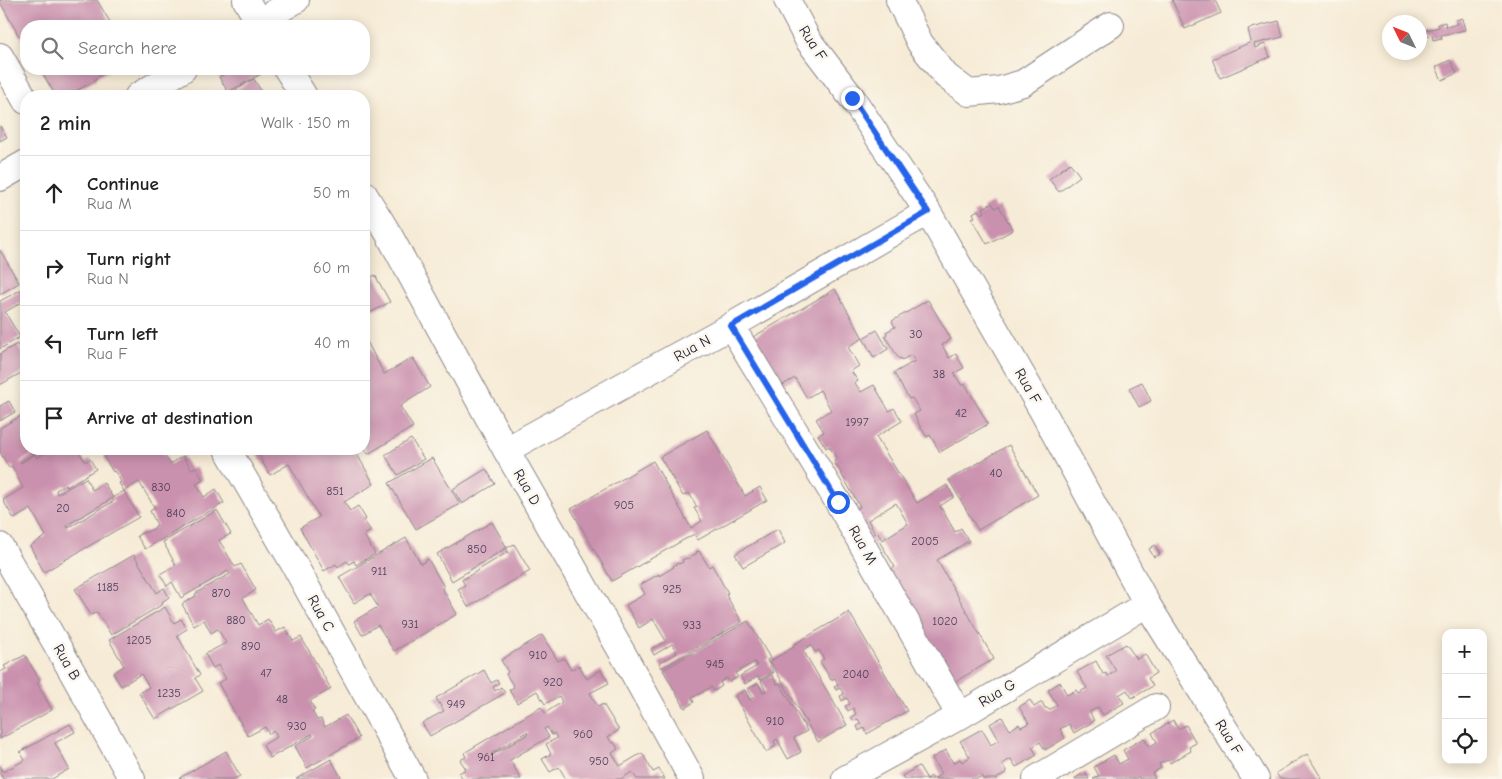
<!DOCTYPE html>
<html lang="en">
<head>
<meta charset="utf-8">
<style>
	:root { --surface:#fff; --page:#f6f6f6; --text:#222; --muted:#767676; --line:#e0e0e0 }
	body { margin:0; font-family:"Comic Neue",sans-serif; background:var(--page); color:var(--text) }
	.controls { position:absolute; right:15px; bottom:15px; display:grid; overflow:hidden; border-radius:10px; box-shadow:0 2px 12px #0003 }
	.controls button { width:45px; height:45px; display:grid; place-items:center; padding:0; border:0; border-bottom:1px solid var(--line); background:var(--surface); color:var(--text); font:25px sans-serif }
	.compass { position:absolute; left:1382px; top:15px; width:45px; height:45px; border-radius:50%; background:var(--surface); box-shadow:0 2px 12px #0003; rotate:313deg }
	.stop { position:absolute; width:15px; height:15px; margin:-11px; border:4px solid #2563eb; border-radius:50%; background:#fff }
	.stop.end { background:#2563eb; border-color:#fff; box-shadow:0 1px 5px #0008 }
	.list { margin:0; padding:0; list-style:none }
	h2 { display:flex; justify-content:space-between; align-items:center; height:65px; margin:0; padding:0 20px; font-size:21px }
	h2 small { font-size:16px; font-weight:400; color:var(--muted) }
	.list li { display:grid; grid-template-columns:32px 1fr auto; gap:15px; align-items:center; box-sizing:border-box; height:75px; padding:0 20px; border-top:1px solid var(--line) }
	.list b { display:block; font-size:19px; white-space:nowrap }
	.list p { margin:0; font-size:16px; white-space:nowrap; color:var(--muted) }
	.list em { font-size:16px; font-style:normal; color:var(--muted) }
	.icon { flex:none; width:28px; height:28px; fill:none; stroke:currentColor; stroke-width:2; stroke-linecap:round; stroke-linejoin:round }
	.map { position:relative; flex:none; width:1502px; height:779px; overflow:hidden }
	.search { position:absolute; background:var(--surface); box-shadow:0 2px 12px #0003; left:20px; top:20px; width:350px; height:55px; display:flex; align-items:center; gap:12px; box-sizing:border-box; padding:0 18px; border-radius:20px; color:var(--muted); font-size:19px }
	.panel { position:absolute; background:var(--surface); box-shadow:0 2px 12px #0003; left:20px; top:90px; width:350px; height:365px; border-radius:20px }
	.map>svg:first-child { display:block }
	.building { fill:#ca91ae; fill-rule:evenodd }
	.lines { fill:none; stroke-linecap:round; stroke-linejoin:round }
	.minor-casing { stroke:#8c8688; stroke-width:28 }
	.minor { stroke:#fff; stroke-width:26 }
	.route { stroke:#2563eb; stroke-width:6 }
	.labels { text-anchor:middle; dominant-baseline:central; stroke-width:5; stroke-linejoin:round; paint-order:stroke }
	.number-label { font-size:12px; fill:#4c3e58 }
	.street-label { font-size:15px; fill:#22223b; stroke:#fbf7ec }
</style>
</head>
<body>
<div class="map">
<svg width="1502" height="779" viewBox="0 0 1502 779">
	<rect width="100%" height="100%" fill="#fbf7ec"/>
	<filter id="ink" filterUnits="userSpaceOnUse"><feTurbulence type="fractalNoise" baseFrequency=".02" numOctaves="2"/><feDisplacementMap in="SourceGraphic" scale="10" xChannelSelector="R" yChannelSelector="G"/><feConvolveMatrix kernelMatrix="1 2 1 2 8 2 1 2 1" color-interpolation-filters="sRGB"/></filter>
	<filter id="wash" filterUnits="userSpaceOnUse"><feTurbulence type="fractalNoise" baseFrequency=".0096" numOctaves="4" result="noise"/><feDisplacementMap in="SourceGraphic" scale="20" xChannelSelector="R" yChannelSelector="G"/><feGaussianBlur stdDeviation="1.12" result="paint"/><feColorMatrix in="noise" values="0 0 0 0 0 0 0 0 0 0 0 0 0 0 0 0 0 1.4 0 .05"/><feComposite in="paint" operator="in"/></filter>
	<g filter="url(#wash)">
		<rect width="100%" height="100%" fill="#f6ebd6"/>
		<g id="blocks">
			<!-- building -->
			<path class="building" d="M0,0H97L110,22L106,25V26H26V45L20,35L19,36L0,2Z
				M1172,0H1215L1221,13L1185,29Z
				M1462,18L1465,30L1441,35L1442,38L1433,40L1432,35L1427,36L1426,30L1439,27L1438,24L1445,22L1446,27L1457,24L1456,20Z
				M1279,21L1283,37L1254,44L1255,48L1265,44L1270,57L1220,78L1212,59L1251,42L1248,29Z
				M1450,60L1457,73L1442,80L1436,67Z
				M40,69H112L95,78L96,80L67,96H56Z
				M233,69H258L261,74L228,92L219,77Z
				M254,79L264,96H230L229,94Z
				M0,126L7,137L0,141Z
				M1070,163L1080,176L1059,192L1049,179Z
				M992,203L995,208L999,206L1013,230L987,244L972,218L975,217L973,213L978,210L981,214L985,212L983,208Z
				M0,250L19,283L0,294Z
				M375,275L390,302L364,316V282Z
				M24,288L26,293V300L5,312L20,337L0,349V301Z
				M835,289L863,338L877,330L888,349L874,358L863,338L848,347L859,366L851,371L858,381L855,383L861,392L874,385L889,411L894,408L902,421L876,437L917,503L947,485L954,497L940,506L955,532L961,528L969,541L937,560L994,659L951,684L887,571L895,567L879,541L872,545L852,511L860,507L834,461L837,459L829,446L826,448L818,435L824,432L816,419L831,410L820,390L807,398L795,378L781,386L753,337ZM896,503L908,524L882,540L878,533L875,534L868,520Z
				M928,300L951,339L942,345L949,358L956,354L964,368L954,373L962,386L965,384L988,424L940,452L930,435L927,437L921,428L914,414L920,411L912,398L909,399L894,373L915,361L911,355L902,360L901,358L899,359L885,336L887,334L886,332L895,327L892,321Z
				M364,336L384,374L413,358L430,387L400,406L413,427L368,454L364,447Z
				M17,344L26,361V370L0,385V354Z
				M1142,382L1151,401L1139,407L1129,388Z
				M9,401L15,412L0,421V406Z
				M26,413V449H42L20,462L21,463L35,454L37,458L51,449H78L85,462L90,459L96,469L67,487L65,485L56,490L57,494L86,478L92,490L104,483L113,498L67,525L68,528L114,501L112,498L124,491L119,483L121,482L118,476L114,471L113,472L104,457L106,455L102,449H161L170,464L183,456L191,469L196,467L203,480L196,484L204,497L216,489L224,503L145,549L137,536L143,532L144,533L155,528L154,527L157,525L150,511L155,508L139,482L124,491L139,517L44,572L30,546L46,536L31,509L14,519L3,500L23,488L12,466L9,468L0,452V428Z
				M707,430L745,496L760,487L767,500L698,540L694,534L612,581L571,509L653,461L691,528L702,521L694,508L697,507L689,493L683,496L660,457Z
				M411,439L424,459L398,475L385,455Z
				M1009,445L1038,495L978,530L949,480Z
				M255,449H354L374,484L344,502L350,511L358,506L366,519L364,521L371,531L364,535L375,554L356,565L354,561L349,564L347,561L338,567L336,564L324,571L300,528L319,517L289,464L270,475Z
				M432,458L460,504L416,529L389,483Z
				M486,469L495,484L462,504L453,489Z
				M217,510L231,534L219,540L235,567L241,564L256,590L243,598L258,625L268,619L276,632L285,627L293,641L301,637L331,689L310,701L315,710L312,711L317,720L321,719L325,727L346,715L359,738L307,768L295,746L313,736L312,734L270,758L263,745L277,737L274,731L269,734L265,727L248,736L218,683L226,679L218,665L213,668L205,654L226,643L218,629L211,633L204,620L194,626L182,604L196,596L195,594L206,587L230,574L228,571L181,598L172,582L167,586L160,574L176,565L163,542Z
				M492,522L507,548L514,544L530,571L468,607L458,589L465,585L462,580L508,552L506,548L452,581L437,554Z
				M778,529L785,543L743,567L735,554Z
				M406,538L421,564L428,559L444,587L442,588L457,614L394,651L378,625L362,635L354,621L378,607L370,594L354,603L339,577Z
				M1155,545L1160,554L1154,557L1149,549Z
				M699,551L709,567L712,565L713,567L728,593L726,595L742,622L662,668L659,663L677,653L672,644L654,655L651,649L666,641L653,619L639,628L626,605L645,594L640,585L659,574V576L674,567L673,566L678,563L679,564L683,562L682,560L687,558L688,559L697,553L696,552Z
				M134,555L157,593L164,588L169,597L162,602L163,604L111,635L97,612L91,615L75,589Z
				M165,607L174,623L181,619L187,629L177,635L200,675L195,678L203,691L155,719L139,693L149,687L141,674L121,686L113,673L124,666L109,640Z
				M849,612L907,711L867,734L864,728L859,731L857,726L861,724L858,719L854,721L851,717L856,714L853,708L848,711L845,706L850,704L847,698L842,701L840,696L844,694L840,688L836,690L834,687L838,684L835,678L831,680L820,661L824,659L819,650L815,652L811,645L803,650L847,725L818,742L770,661L794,647L793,645Z
				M748,621L770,658L767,660L774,672L760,680L758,676L745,684L740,676L757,666L755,662L735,673L738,677L729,682L727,678L720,682L722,686L714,691L711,687L692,698L694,702L685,708L663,670Z
				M542,635L558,661L564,658L571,670L579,665L587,679L601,670L609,683L590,693L598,707L603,704L619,730L608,737L612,743L614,742L618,749L612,753L620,766L642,753L653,772L659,769L665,779H637L632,772L621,779H566L559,767L550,772L542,759L551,754L546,744L557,738L554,733L552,735L547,727L544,729L549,737L510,760L521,779H463L459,773L466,769L460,760L466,757L464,753L541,707L545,713L562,702L559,696L545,704L537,691L517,703L509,690L514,687L506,674L508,672L501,660ZM527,732L528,734L520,739L492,755L491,754Z
				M1126,644L1137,659L1145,654L1156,673L1148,678L1153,686L1132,698L1127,690L1119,695L1124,703L1103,715L1098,707L1090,712L1094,721L1074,733L1069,724L1060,729L1065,738L1045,750L1040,742L1032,747L1037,755L1016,767L1011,759L1002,764L1007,772L996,779H983L982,776L977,779H934L941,774L932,758L946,750L953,763L960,759L962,762L970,757L960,741L982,729L991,745L999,740L990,724L1002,717L1010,730L1019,724L1021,727L1029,723L1019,707L1030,700L1034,707L1042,702L1045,708H1047L1049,710L1057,705L1048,690L1060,682L1067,695L1076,690L1078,693L1087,688L1077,672L1096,661L1103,674L1106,673L1108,676L1116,671L1106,655Z
				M25,655L40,681L37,683L52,710L0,739V672L6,669L4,666Z
				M484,670L491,683L497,680L499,683L493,687L495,691L501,687L505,693L430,736L422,723L444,711L436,698Z
				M772,675L777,684L780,683L807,731L794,738L801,752L788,759L777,739L774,741L776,746L766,752L735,696L745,690L750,700L753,698L748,689L758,683L763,692L766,691L761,681Z
				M1173,720L1178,729L1186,725L1196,743L1189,747L1191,751L1170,763L1168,760L1159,764L1161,768L1152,773L1155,779H1140L1138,777L1135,779H1093L1099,776L1094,767L1114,755L1119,764L1128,759L1123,750L1144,738L1149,747L1157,742L1152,733Z
				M70,724L75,732L55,743L69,769L52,779H3L0,774V766L3,772L25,760L20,752Z
				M226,751L240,776L234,779H178Z
				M1307,754L1322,779H1280L1276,773Z
				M331,759L342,779H296Z
				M919,766L927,779L931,776L933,779H904L902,776Z
				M1085,772L1089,779H1074Z"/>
		</g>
	</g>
	<g filter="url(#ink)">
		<use href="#blocks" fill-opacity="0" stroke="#8c8688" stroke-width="1"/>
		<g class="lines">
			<defs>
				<path id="minor" d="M246,0L261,26
					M787,0L808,40L852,98L928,212L1042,410L1147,604L1256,779
					M899,0L920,43L946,76L969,93L999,90L1023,83L1111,25
					M252,26L296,0
					M0,56L26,101
					M287,69L304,96
					M138,96L183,69
					M0,178L26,163
					M364,194L388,233L506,450L623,654L692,779
					M731,326L838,502L960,716
					M227,449L295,566L413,779
					M506,450L731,326L928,212
					M0,546L70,668L132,779
					M845,779L960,716L1147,604
					M1036,779L1156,707"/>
			</defs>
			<!-- minor casing -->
			<use href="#minor" class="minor-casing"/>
			<!-- minor -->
			<use href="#minor" class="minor"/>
		</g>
	</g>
	<g class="lines" filter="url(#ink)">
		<!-- route -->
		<path class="route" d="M838,502L731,326L928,212L852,98"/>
	</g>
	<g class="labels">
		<!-- number labels -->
		<g class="number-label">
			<text x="916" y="334">30</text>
			<text x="939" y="374">38</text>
			<text x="961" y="413">42</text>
			<text x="857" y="422">1997</text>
			<text x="996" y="473">40</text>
			<text x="161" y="487">830</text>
			<text x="335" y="491">851</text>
			<text x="624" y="505">905</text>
			<text x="63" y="508">20</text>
			<text x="176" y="513">840</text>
			<text x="925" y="541">2005</text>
			<text x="477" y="549">850</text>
			<text x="379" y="571">911</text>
			<text x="108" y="587">1185</text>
			<text x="672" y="589">925</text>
			<text x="221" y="593">870</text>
			<text x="236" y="620">880</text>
			<text x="945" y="621">1020</text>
			<text x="410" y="624">931</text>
			<text x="692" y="625">933</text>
			<text x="139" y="640">1205</text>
			<text x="251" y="646">890</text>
			<text x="538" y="655">910</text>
			<text x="715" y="664">945</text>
			<text x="266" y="673">47</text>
			<text x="856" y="674">2040</text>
			<text x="553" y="682">920</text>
			<text x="169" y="693">1235</text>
			<text x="282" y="699">48</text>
			<text x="456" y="704">949</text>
			<text x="775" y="721">910</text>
			<text x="297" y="726">930</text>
			<text x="583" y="734">960</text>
			<text x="486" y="757">961</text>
			<text x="599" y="761">950</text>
		</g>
		<!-- street labels -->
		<g class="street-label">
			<text transform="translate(813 43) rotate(57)">Rua F</text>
			<text transform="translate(692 348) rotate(-29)">Rua N</text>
			<text transform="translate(1028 386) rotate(60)">Rua F</text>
			<text transform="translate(527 487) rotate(60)">Rua D</text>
			<text transform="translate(863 545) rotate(60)">Rua M</text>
			<text transform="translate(321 613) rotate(61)">Rua C</text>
			<text transform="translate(67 662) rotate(60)">Rua B</text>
			<text transform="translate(997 693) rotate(-31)">Rua G</text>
			<text transform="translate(1229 737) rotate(58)">Rua F</text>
		</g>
	</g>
</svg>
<div class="controls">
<button>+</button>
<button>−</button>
<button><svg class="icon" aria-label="locate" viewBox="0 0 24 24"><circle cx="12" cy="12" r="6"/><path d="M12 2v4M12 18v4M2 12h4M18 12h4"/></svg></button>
</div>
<svg class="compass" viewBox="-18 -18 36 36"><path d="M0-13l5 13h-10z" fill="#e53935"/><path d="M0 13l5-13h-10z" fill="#767676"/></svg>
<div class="stop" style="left:838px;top:502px"></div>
<div class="stop end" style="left:852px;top:98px"></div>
<div class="search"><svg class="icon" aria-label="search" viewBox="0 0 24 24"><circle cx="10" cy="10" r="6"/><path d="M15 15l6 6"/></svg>Search here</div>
<section class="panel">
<h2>2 min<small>Walk · 150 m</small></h2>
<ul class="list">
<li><svg class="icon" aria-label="ahead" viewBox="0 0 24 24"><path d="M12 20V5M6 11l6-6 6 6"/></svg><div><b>Continue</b><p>Rua M</p></div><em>50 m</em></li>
<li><svg class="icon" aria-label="right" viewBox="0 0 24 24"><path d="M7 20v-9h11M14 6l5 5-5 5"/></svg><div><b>Turn right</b><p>Rua N</p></div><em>60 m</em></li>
<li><svg class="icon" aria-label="left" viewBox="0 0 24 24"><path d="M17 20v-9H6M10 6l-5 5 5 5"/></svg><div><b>Turn left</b><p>Rua F</p></div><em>40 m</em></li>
<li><svg class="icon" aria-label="arrive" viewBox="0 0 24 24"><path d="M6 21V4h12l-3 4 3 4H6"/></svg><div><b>Arrive at destination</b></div></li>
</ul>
</section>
</div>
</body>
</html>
